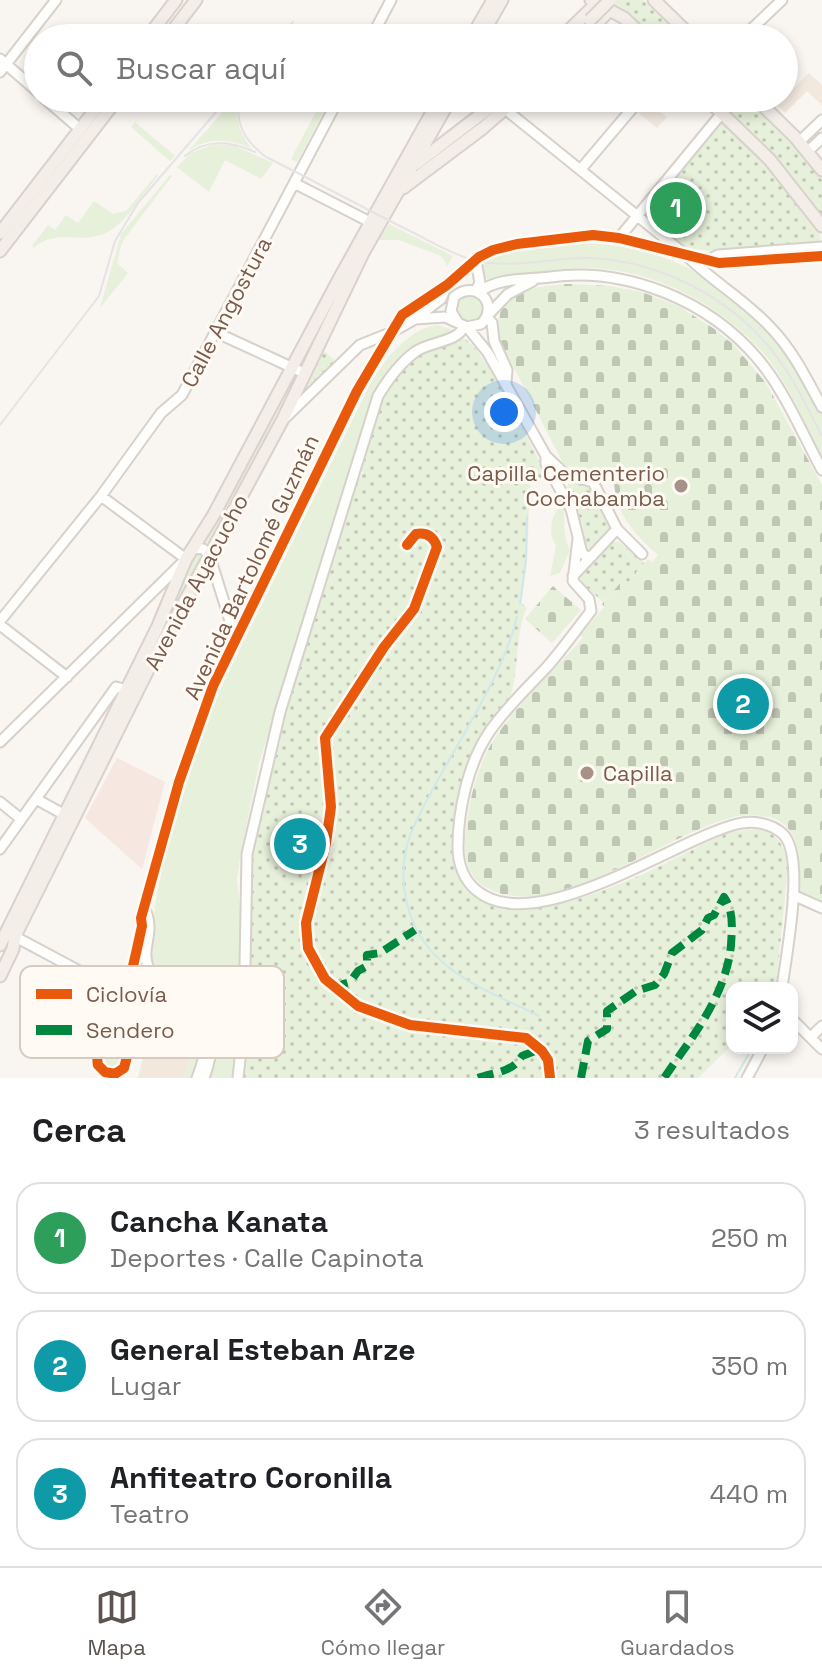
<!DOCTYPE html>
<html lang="es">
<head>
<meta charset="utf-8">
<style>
	:root { --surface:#fff; --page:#f2f2f2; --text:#202124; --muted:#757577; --line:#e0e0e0; --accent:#5c5450 }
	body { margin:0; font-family:"Space Grotesk",sans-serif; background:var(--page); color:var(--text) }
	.controls { position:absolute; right:24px; bottom:24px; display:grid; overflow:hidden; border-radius:16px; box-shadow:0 4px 12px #0003 }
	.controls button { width:72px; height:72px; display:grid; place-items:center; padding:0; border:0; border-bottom:2px solid var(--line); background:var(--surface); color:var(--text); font:40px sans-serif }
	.you { position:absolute; left:504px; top:412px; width:28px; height:28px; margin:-20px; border:6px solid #fff; border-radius:50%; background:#1a73e8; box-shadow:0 0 0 12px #1a73e833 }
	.badge { display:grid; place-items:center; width:52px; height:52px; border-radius:50%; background:var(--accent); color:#fff; font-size:26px; font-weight:700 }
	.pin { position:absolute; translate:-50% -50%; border:4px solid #fff; box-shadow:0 2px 8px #0006 }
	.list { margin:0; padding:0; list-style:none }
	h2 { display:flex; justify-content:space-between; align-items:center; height:104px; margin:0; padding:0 32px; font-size:34px }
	h2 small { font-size:26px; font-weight:400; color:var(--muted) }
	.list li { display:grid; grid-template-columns:52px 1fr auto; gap:24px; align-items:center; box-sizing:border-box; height:112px; margin:0 16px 16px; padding:0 16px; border:2px solid var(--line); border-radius:24px }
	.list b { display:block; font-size:30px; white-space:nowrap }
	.list p { margin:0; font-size:26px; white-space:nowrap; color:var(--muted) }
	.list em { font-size:26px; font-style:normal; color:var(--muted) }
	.icon { flex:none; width:44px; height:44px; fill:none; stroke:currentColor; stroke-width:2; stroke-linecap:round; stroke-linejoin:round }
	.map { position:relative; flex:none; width:822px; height:1078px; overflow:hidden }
	.search { position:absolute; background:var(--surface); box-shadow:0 4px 12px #0003; left:24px; right:24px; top:24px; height:88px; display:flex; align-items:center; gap:20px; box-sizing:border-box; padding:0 28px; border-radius:44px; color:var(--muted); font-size:30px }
	.sheet { height:488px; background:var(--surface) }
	nav { display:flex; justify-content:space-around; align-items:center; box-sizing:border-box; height:112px; border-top:2px solid var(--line); background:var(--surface); font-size:22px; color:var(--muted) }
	nav a { display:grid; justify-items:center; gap:4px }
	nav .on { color:var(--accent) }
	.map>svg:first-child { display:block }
	.residential { fill:#f2e8de }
	.commercial { fill:#f6e8e1 }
	.grass { fill:#e7f0db }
	.cemetery { fill:url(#cemetery-stones) }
	.park { fill:url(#park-dots) }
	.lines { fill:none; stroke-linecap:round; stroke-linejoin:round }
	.stream { stroke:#d0e8ea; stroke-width:2 }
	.minor-casing { stroke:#d7d1cb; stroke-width:13 }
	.major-casing { stroke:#dad1cc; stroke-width:15 }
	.minor { stroke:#fefefd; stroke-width:9 }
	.major { stroke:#f3eee8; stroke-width:11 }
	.tram { stroke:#e6e3e7; stroke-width:2 }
	.minor-bridge-casing { stroke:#d7d1cb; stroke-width:13; stroke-linecap:butt }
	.major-bridge-casing { stroke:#dad1cc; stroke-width:15; stroke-linecap:butt }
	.minor-bridge { stroke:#fefefd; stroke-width:9 }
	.major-bridge { stroke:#f3eee8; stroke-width:11 }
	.quiet { stroke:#00873e; stroke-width:8; stroke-dasharray:16 8; stroke-linecap:butt }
	.cycleway-casing { stroke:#fffaf3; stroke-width:15 }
	.cycleway { stroke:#e8590c; stroke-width:10 }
	.poi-dot { fill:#a69286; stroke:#fffaf3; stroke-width:3 }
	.labels { text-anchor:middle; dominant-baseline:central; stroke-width:6; stroke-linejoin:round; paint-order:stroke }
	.street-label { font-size:22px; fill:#7a5c4d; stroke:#fffaf3 }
	.poi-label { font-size:22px; fill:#7a5c4d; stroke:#fffaf3; text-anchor:end }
	.key { fill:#fffaf3; stroke:#d7cbc1; stroke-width:2 }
	.key-label { font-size:22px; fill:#7a5c4d }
</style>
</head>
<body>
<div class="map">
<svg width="822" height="1078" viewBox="0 0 822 1078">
	<defs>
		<pattern id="cemetery-stones" width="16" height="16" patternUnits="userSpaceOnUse" patternTransform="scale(2)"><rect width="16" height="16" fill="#e7f0db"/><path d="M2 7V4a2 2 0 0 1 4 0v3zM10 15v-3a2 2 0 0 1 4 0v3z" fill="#c0c6b4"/></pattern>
		<pattern id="park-dots" width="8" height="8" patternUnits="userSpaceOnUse" patternTransform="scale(2)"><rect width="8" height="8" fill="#e7f0db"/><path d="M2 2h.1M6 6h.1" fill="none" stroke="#c0c6b4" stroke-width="1.8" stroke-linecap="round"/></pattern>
	</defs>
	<rect width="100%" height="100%" fill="#f9f5f0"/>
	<!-- residential -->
	<path class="residential" d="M809,73L822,85V105L807,91L785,113L777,105Z
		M647,101L667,117L657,128L638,112Z
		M157,1000L171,1003L190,1015L199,1031L184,1078H138Z"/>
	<!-- commercial -->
	<path class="commercial" d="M117,758L165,782L142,869L85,818Z"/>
	<!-- grass -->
	<path class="grass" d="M235,98H238C234,118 240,133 252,149C231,139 210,137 189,150Z
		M323,98H331L297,162L291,159Z
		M135,122L175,156L170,161L131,127Z
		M214,144L233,145L273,163L261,179L225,160L209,192L177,167L191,153Z
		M157,174L158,176C143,194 124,227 101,235C77,243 54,229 34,248L32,246L48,225L55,230L66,215L78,223L94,201L113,214L126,211Z
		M170,175L172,176L122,242L117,263L128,273L100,308L121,234Z
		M389,224L453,256L447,267L446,262L439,255L399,240H378Z
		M588,243C677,248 735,287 788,355C799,369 819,396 822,413C822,426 822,443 822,456C804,423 789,384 765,355C722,305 656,270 590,268C555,268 521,276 487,279L482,276V266C498,246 563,245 588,243Z
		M477,293L486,310L479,320C460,325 448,313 461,295Z
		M437,325L458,331L446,336L383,382L371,403L322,568L259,763L240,858L237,879L241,918L238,989L240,1031L234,1078H208C211,1064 217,1049 215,1034C210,1003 159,994 150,959C153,868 189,774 220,690L372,380C388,357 407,330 437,325Z
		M295,374L298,376L273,431L209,549L200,543L220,514Z
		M561,501C568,516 560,530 570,550L560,573L550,576L556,546L551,535L552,520Z
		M196,553H202L204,556L109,738Z
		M146,928L152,981L160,990L131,983Z
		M127,996L134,1000L137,1005L123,1062L116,1070H109L103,1064L102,1053Z
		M199,1031L202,1042L194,1078H184Z"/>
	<!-- cemetery -->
	<path class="cemetery" d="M568,284L610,286L642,292L678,306L713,328L734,345L766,383L822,485V904L800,893C799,865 804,825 768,817C759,815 746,815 738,816C672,829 553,925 487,888C470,879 464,861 465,842C467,812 473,781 486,754C502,719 556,668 583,638L580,635L604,607L602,604L624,578L628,581L648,559L652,562L658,555C631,531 613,511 614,474L569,467L563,463L497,335C496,289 532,287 568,284Z
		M553,586L581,610L552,643L525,619Z"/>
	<!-- park -->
	<path class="park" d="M603,0H643L685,38H652L625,12Z
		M714,98H747L798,148L822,180V217L786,169Z
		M719,122L725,124L775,174L820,233L821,243L817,245L712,251L693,249L681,245L648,219L647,212L650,206Z
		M464,338C490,355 530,444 546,475L530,484L527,561L521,603L527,608C516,625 519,673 510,697C508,704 501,710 496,716C485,730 473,746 468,763C422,904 486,936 612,887C652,872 689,850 728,833C762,825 782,828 788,866L776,988H732V1045L698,1078H243L248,1015L249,864L285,709L348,498L363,472L359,470C372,428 381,376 423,352C435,345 451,343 464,338Z
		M320,348L336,361L304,390L302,389Z
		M578,481L592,486L610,529L589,554L583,550L582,523L567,488L569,483Z
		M611,542H619L644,563L628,582L624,579L603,602L583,584L581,577Z"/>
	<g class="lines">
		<!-- stream -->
		<path class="stream" d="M520,604L526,560L527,516
			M517,617C504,672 461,737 434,787C425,804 414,822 408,842C396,883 408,930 439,959C466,985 506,999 539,1016
			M735,1078L752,1048"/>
		<defs>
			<path id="minor" d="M371,38L391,0
				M742,38L782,0
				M0,59L38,92
				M0,72L56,0
				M44,98L80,129
				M505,109L687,256C713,282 747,301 772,329C794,352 807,380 822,407
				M799,142L822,120
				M807,152L822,138
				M581,169L641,98
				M294,183L370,222
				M619,238L722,113
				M709,260L718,255L822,247
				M476,261L480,283L476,290
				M480,292C497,277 528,280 550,277C626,266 709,301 758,359C785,391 802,433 822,470
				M488,315L508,294L533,281
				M487,317L492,323L494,341L507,370L506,383
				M415,319L441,299L447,285
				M467,327L488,353L546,456V464L571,509L582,553L587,557L592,556
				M215,332L304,373
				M286,417L360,345L390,333L415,319L445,317L467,327L481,324C501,304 475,278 454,297L451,311L458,323
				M546,456L565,474L593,482L617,529L642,554
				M578,539L573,581L589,599L591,611C576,630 562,650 546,668C527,688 506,708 490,731C468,763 458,810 458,847C458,864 464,880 476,890C534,940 676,839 737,824C752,820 771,823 783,834C806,857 786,955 782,988
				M193,548L203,549L209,554L230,621L241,630
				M573,576L617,529
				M0,621L101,496L161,413L182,395L339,98
				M0,625L67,677
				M0,742L186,559L101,496
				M36,799L65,815
				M0,802L21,819
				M0,849L116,687L127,690
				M793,895L822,908
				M145,909C147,914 149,921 149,927C149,942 142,954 149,969C158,987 172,991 187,1001C216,1020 215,1048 204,1078
				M10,934L98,981L112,985
				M132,990L162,995L172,999
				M134,990L140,1002L139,1013L126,1063L120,1072L109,1074L98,1065C94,1048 108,1034 116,1019C129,990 135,957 142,926L141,918L179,782L213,686L357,391L402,315L447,285L479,257L493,250L517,244L593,235L619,238L719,263L822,256
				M194,1014C210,1035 206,1055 197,1078
				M792,1019L822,1049
				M811,1037L822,1026
				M238,1078L244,1021L247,854L280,712L378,396C387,381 400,363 415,352C428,342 459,342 464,326
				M747,1078L763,1048"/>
			<path id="major" d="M591,0L624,18L645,38
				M654,0L693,38
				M147,38L176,0
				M167,38L196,0
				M471,38L493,0
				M480,38L502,0
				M561,38L597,3
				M582,38L610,10
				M706,98L770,160L822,226
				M755,98L795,137L822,170
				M416,164L502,98
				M403,188L483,128L517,98
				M0,233L104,98
				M0,251L118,98
				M0,945L158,626L186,559L213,516L339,279L440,98
				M0,976L13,949L15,936L150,666L283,419L363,253L451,98"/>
		</defs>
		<!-- minor casing -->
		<use href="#minor" class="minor-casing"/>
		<!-- major casing -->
		<use href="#major" class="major-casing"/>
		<!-- minor -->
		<use href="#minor" class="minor"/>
		<!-- major -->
		<use href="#major" class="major"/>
		<!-- tram -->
		<path class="tram" d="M279,38L293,22
			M301,38L306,34
			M240,98C234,124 246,142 266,157C315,181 363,208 412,232C432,242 452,254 473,260C511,270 550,257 589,258C661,261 733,298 777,357C795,381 808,409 822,436
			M185,156C207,138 230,141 255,152
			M0,425L99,296L115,241L138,203L228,98"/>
		<defs>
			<path id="minor-bridge" d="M112,985L129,990"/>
			<path id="major-bridge" d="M590,20L610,0"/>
		</defs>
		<!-- minor-bridge casing -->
		<use href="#minor-bridge" class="minor-bridge-casing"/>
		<!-- major-bridge casing -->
		<use href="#major-bridge" class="major-bridge-casing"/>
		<!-- minor-bridge -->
		<use href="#minor-bridge" class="minor-bridge"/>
		<!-- major-bridge -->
		<use href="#major-bridge" class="major-bridge"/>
		<!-- quiet -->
		<path class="quiet" d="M168,991L177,987L192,996L204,998L244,1021
			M336,993L343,984L350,982L358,971L367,966V955L380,953L415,930
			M478,1078C494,1072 512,1073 522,1056L535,1051
			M581,1078L588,1041L607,1029V1011L636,991L655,985L664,974L672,953L702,930L708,918L714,915L724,897C734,911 732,928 731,945C726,996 692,1037 664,1078"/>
		<defs>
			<path id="cycleway" d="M407,545L416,534C427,532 434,537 437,547L414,609L384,647L325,738L331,807L326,843L306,923L308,948L325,979L358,1006L410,1025L526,1038L542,1051L548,1060L550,1078
				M129,990H134L140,1007L124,1068L115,1074L105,1072L98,1065C94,1048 108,1034 116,1019C129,990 135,957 142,926L141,918L179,782L213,686L357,391L402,315L447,285L479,257L493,250L517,244L593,235L619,238L719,263L822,256"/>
		</defs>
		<!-- cycleway casing -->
		<use href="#cycleway" class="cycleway-casing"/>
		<!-- cycleway -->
		<use href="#cycleway" class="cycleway"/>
	</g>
	<!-- markers -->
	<g class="poi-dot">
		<circle cx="681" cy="486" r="8"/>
		<circle cx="587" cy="773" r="8"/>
	</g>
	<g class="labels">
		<!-- street labels -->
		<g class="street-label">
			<text transform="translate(226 312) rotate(-62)">Calle Angostura</text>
			<text transform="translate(251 567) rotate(-65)">Avenida Bartolomé Guzmán</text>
			<text transform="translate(196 582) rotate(-62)">Avenida Ayacucho</text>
		</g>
		<!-- poi labels -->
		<g class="poi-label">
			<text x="665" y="473">Capilla Cementerio<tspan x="665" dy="25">Cochabamba</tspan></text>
			<text x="603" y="773" text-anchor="start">Capilla</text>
		</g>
	</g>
	<!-- legend -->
	<rect x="20" y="966" width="264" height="92" rx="12" class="key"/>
	<rect x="36" y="989" width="36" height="10" fill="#e8590c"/>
	<rect x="36" y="1025" width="36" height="10" fill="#00873e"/>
	<g class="key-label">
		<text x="86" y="1002">Ciclovía</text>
		<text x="86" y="1038">Sendero</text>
	</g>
</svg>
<div class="controls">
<button><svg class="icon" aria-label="layers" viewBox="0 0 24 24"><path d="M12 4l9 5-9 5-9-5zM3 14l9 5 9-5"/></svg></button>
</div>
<div class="you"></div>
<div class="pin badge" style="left:676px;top:208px;background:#2e9e5b">1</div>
<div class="pin badge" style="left:743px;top:704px;background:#0f9aa8">2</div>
<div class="pin badge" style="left:300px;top:844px;background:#0f9aa8">3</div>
<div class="search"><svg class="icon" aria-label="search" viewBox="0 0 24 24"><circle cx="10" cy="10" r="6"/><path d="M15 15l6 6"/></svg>Buscar aquí</div>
</div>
<section class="sheet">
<h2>Cerca<small>3 resultados</small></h2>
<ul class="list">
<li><span class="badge" style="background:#2e9e5b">1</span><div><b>Cancha Kanata</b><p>Deportes · Calle Capinota</p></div><em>250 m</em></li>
<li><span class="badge" style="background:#0f9aa8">2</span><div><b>General Esteban Arze</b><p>Lugar</p></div><em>350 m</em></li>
<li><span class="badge" style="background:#0f9aa8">3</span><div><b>Anfiteatro Coronilla</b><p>Teatro</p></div><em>440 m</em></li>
</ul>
</section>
<nav>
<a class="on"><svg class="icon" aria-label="map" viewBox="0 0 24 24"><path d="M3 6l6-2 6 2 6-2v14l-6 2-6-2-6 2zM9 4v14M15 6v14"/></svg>Mapa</a>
<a><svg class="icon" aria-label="directions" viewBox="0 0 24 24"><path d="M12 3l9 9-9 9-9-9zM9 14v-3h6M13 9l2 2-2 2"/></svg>Cómo llegar</a>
<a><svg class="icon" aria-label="saved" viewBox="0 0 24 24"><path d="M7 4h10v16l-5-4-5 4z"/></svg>Guardados</a>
</nav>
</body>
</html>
